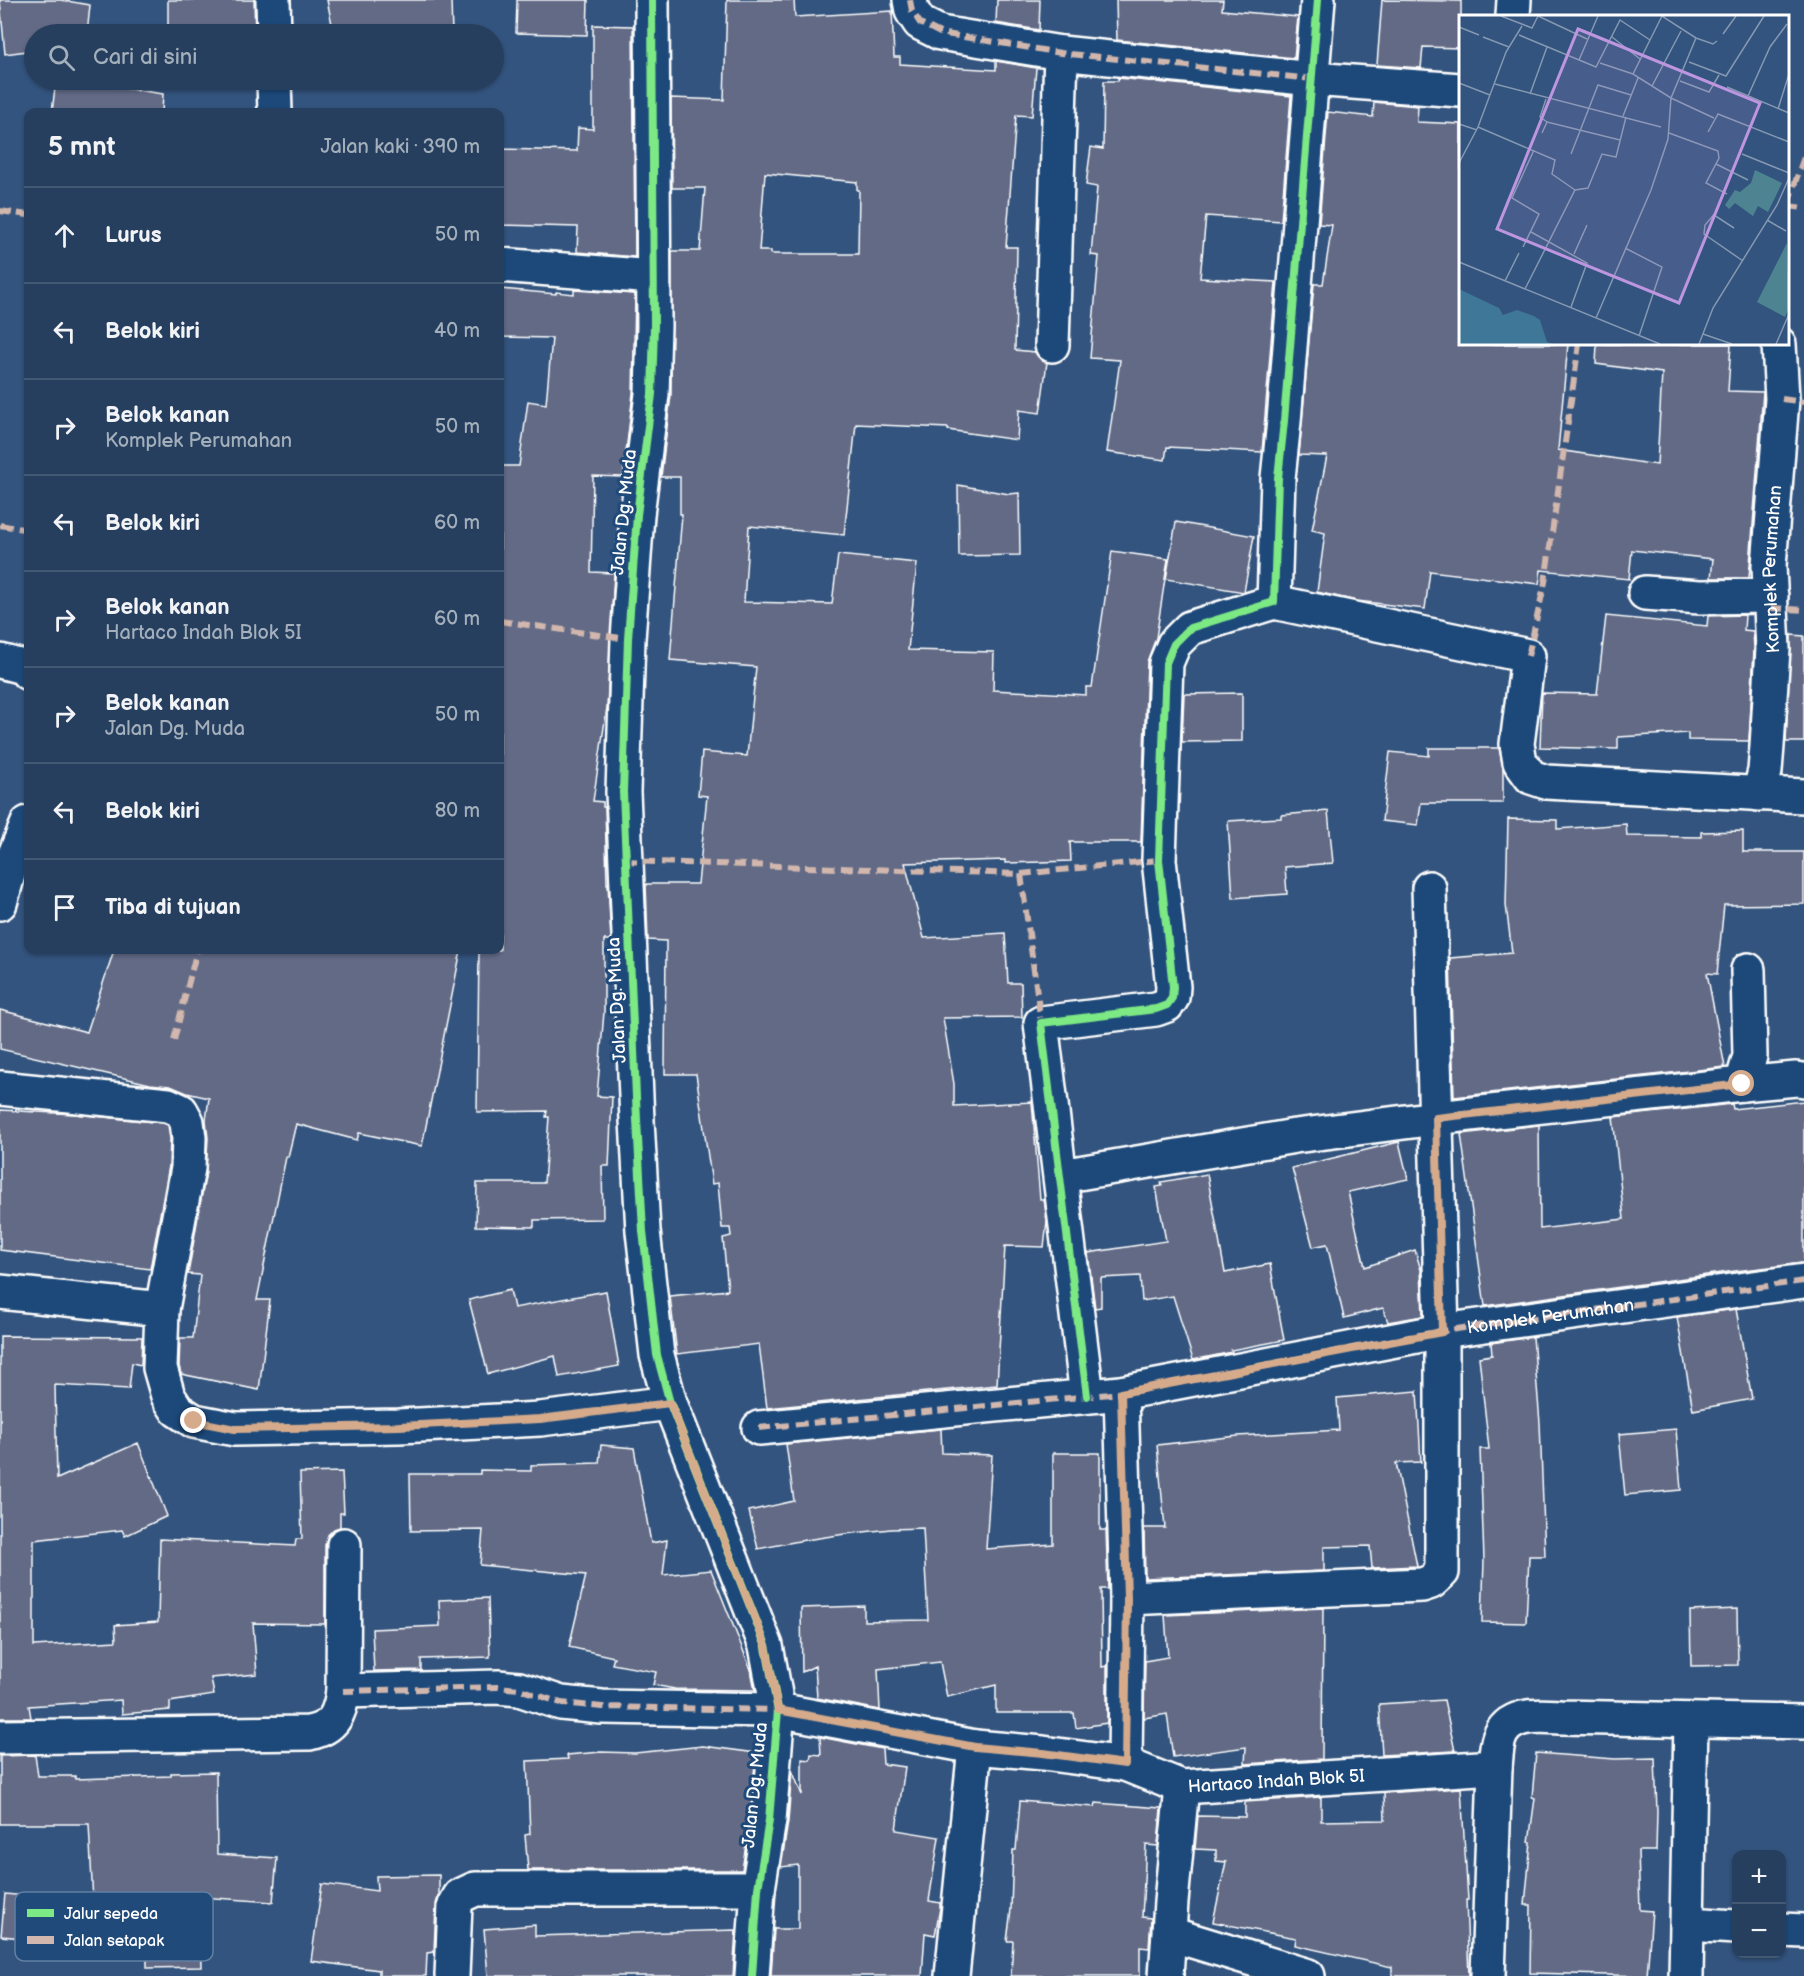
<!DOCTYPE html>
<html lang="id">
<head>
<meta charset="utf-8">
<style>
	:root { --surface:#263f5e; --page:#2e4664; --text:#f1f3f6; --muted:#a4afbc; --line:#425873 }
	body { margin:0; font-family:"Balsamiq Sans",sans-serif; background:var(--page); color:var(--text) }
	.controls { position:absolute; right:18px; bottom:18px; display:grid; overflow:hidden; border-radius:12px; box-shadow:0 2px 4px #0004 }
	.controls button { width:54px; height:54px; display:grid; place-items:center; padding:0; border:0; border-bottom:2px solid var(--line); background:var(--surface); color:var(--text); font:30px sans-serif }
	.stop { position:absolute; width:18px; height:18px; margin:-14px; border:4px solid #d6ab8b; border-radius:50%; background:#fff }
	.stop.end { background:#d6ab8b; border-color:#fff; box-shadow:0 2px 6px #0008 }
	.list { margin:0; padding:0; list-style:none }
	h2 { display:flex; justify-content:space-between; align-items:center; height:78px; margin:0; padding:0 24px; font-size:26px }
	h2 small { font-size:20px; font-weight:400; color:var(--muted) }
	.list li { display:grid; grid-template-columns:39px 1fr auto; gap:18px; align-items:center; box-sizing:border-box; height:96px; padding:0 24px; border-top:2px solid var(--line) }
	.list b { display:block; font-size:22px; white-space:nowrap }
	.list p { margin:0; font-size:20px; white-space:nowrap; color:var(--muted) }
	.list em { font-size:20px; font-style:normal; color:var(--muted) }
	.icon { flex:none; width:33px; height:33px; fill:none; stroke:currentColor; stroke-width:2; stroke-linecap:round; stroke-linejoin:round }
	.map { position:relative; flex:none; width:1804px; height:1976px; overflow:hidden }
	.search { position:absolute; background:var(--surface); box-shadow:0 2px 4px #0004; left:24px; top:24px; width:480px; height:66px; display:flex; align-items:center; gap:15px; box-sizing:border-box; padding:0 21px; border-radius:33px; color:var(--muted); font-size:22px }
	.panel { position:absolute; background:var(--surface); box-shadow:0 2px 4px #0004; left:24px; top:108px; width:480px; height:846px; border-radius:12px }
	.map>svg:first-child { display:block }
	.building { fill:#626a86; stroke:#fff; stroke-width:1.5; fill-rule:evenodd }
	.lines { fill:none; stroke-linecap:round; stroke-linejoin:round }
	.minor-casing { stroke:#fff; stroke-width:38 }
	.minor { stroke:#1f4a7a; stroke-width:33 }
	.quiet { stroke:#d1b7ad; stroke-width:6; stroke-dasharray:12 6; stroke-linecap:butt }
	.cycleway-casing { stroke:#1f4a7a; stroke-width:11 }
	.cycleway { stroke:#7ce984; stroke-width:8 }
	.route { stroke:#d6ab8b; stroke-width:8 }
	.labels { text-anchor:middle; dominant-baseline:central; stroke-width:6; stroke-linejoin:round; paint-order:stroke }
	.street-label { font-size:18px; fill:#fff; stroke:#1f4a7a }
	.inset-road { fill:none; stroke:#8598b2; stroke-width:1.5 }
	.view { fill:#bd96df; fill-opacity:0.15; stroke:#bd96df; stroke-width:3 }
	.inset-edge { fill:none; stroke:#fff; stroke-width:3 }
	.key { fill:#1f4a7a; stroke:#6280a2; stroke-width:1.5 }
	.key-label { font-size:16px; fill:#fff }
</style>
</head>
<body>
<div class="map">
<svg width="1804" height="1976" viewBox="0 0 1804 1976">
	<rect width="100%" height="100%" fill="#33547e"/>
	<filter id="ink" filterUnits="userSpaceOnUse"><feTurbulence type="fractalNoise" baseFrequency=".0167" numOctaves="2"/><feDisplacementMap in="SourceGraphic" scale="12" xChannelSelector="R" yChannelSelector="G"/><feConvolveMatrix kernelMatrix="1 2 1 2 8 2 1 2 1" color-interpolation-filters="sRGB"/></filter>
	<g filter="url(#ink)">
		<!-- building -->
		<path class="building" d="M0,0H61L90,5L87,34H34V50L5,54Z
			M168,0H254L255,34H168Z
			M327,0H451L452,34H334Z
			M517,0H588L587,35L516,33Z
			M727,0H794L795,17L892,11L894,57H900V64L996,70V61L1036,68L1032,116L1016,115L1006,247H1017L1015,350L1035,352L1042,361L1047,362L1040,413L1019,410L1017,440L948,430V428L856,424L844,535L749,526L744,602L832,604L838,555L917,563L908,650L994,652L993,690L1086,695V687H1092L1112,551L1168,559L1156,638L1147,662L1141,842H1070L1071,861L1005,863V860L905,863L924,938L1005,933L1008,983H1021L1022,1017L943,1018L954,1084V1106L1032,1102L1040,1199H1044L1047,1221L1044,1247L1005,1246L997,1385L767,1408L759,1344L677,1354L670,1296L728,1290L723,1238L731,1236L730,1228H722L718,1183L712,1184L696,1074H665L666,941L648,940L646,884H698L707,796L698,795L702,752L747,756L756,667L670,660L682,514H680V477H661L671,395L672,251H700L705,188H672L671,98L724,100ZM765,173L857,182V190H859L858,254H771V251H759Z
			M997,0H1040L1039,30L996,23Z
			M1116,0H1223L1222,10L1298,17L1294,58L1117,40Z
			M1382,0L1461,1V48L1423,47L1421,68L1377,65Z
			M593,25L633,26L635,257L577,252L578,227L500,225V149L577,151L578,128L593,129Z
			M1118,78L1291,96L1281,221L1206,216L1200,278L1276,282L1262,452L1167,447L1165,460L1107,452L1120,360L1090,358L1099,256L1091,255L1097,187L1086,185L1091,147L1103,149L1104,81H1118Z
			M56,80H70L163,94L162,112H52Z
			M1374,102L1418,106L1417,122L1461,124V344H1568L1558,450L1657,465L1662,373L1596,364L1597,344H1731L1728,391L1763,392L1749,578H1711L1713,559L1632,550L1629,579L1541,570L1539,584L1430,571L1425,609L1357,601L1317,592L1325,533L1312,530L1327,456L1299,455L1314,284H1323L1332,225L1319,224L1328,112L1373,117Z
			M500,289L556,294V292L574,294V290L635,294L633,393L623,477L593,476L591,572L614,573L607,707L593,801L603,802V807H605L607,884H608L611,940H604V1012L597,1096L612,1097L609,1166H602L603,1219L534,1220V1227L476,1226L477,1183H544L549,1117H546L547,1111L477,1112L479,950H500V466H519L528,401L546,404L552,338L500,337Z
			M958,485L1009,494L1019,493L1020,555L959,556Z
			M1176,522L1254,536L1244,592L1166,579Z
			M1745,615L1744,630L1753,631L1754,649L1749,741L1688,740V733L1618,737V749L1540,747L1542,693L1597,694L1606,616L1707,626L1708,616Z
			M1791,635L1804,636V742H1786Z
			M1242,693V741L1182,742L1184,694Z
			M1429,748H1499L1503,768V803H1421L1418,825L1382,821L1390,752L1429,756Z
			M1328,811L1333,863L1285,867L1287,894L1233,898L1228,821L1281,818V815Z
			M1508,819L1557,820V829L1626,824L1627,836L1701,837V832L1743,831V852H1804V904L1724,905L1717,974L1707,973L1725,1067L1454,1097L1450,958L1512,953L1506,905Z
			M114,950H461L422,1146L359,1133L357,1140L296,1124L288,1157H286L257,1300H270L259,1390L181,1374L179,1366L180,1338H193L200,1275L188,1274L206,1171L208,1138L206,1120L209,1098L187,1093L170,1086L150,1084L0,1049V1010L87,1032Z
			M1804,1101V1263L1735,1271L1485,1306L1461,1134L1539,1125L1540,1229L1624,1219L1613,1117L1732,1104L1733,1109Z
			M0,1110L74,1114L163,1123L168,1125L170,1139L169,1166L150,1269L0,1250Z
			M1399,1142L1408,1179L1348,1192L1365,1267L1415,1250L1421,1270L1423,1316L1388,1322L1383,1308L1344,1318L1327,1244L1313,1247L1292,1168Z
			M1207,1174L1225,1273L1270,1264L1284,1340L1231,1350L1232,1352L1193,1360L1173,1296L1142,1301L1140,1276L1101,1278V1307L1095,1308L1088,1253L1166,1241L1156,1187L1162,1186L1161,1182Z
			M510,1290L514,1308L606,1291L619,1366L559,1377L555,1356L488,1374L469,1300Z
			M1736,1309L1752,1399L1693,1410L1677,1317Z
			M0,1336L142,1337L141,1365L132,1363L129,1389L55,1385L57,1479L138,1443L167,1516L125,1536L122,1530L34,1540V1646L116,1641L115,1625L158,1622L160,1539L295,1546L296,1539H302L300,1473L342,1472L344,1513H340V1527L334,1529L328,1535L325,1545V1624L253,1623L257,1674L211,1678L214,1695L170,1702V1710L122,1714L121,1700L29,1706L31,1718H0Z
			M1533,1337L1540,1423L1545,1556H1529L1526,1623L1482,1622L1484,1560L1480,1449H1489L1479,1357L1492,1355L1491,1343Z
			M1417,1391L1421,1462L1396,1463L1417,1566L1372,1568L1370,1546L1324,1547V1571L1145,1578L1144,1528H1165L1157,1445L1238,1436L1339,1430L1337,1398Z
			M941,1429L942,1453L992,1455L986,1549L1053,1544V1453H1100V1530H1106L1108,1589H1101L1102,1667L1107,1666V1723L1076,1728L1074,1713H996V1685L947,1697L940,1662L878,1669L880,1710L817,1698L815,1666L802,1672L801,1608L864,1606V1621L928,1620L923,1528L891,1529L845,1534L799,1541L758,1549L749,1511L794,1501L786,1444Z
			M1676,1429L1681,1490L1625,1495L1619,1434Z
			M601,1445L634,1448L651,1543L667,1540L663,1575L711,1570L751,1670L755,1690L675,1689L653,1685L656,1672L612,1664L614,1657L569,1647L586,1575L480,1565L483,1530L411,1531L410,1474H480V1470L531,1471V1465L599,1463Z
			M488,1598L490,1657L421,1659V1670L374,1671L372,1629L440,1626L439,1600Z
			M1323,1608L1322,1759L1245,1764L1246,1747L1173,1757L1167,1714L1144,1718L1145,1661L1168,1657L1165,1615Z
			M1737,1609L1738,1665L1691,1666L1690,1611Z
			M1444,1700L1455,1751L1382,1755L1379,1704Z
			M820,1737L882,1749L883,1764L905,1767L896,1830L939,1837L929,1901L940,1903V1908L935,1935L925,1933L922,1976H771L774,1929H798V1865L781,1867L788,1822L792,1770L802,1795V1759L810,1760L811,1754L821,1755Z
			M703,1746L756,1753L750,1818L742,1870H528L525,1835L530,1834L527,1761L568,1759L567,1755L601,1752L635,1753Z
			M1536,1753L1615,1759L1655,1758L1657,1812L1656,1851H1638L1640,1910L1652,1911L1647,1976L1530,1973L1531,1905H1525L1531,1842H1529L1535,1798L1532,1797Z
			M35,1755L38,1776H75V1779L171,1776V1773L216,1772L217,1854L277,1858L273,1902L200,1897L202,1967L147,1968V1949L1,1936L5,1894L93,1902L89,1824H0V1756Z
			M1461,1788L1468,1900H1466L1469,1976H1392V1967L1295,1945L1296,1938L1213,1922L1226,1862L1216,1861V1850L1195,1849L1198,1816L1245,1817V1802L1321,1797V1821L1385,1820L1384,1793Z
			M1020,1801L1095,1807L1096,1803L1161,1808L1158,1846L1146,1845L1142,1917L1151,1918L1149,1948L1140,1947V1976H1011L1013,1941H1007L1011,1909L1013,1850H1016Z
			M439,1875V1895L436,1904L434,1952L427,1953L426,1976H379V1970L311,1961L322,1884L377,1891L376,1876Z
			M535,1925V1936L736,1930L733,1976H488L484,1929Z"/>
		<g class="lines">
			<defs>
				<g id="minor">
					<path d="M273,0L274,34"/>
					<path d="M652,0L654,326L652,394L637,515L628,639L623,792L637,1120L643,1231L657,1355L670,1403L766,1646L778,1710L769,1820L758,1889L752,1976"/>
					<path d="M910,0L912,11L920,23L940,33L1061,53L1312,79L1460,90"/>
					<path d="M1513,16L1514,0"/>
					<path d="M274,80L275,112"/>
					<path d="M500,265L653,277"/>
					<path d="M1052,345L1061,53"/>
					<path d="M1645,593L1700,597L1771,596"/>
					<path d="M1274,602L1528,656L1517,744L1520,762L1531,777L1546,782L1804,796"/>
					<path d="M0,661L23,667L28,673"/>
					<path id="s1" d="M1759,794L1765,771L1767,746L1773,649L1769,566L1782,399L1779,344"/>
					<path d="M0,903L11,864L28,823"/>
					<path d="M1748,970L1750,1056L1742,1084L1796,1079L1804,1080"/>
					<path d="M0,1088L168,1105L181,1111L187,1122L189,1138L188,1168L162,1309L160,1368L168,1396L177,1410L194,1421L235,1429L399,1426L540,1419L670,1403"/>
					<path d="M1061,1176L1295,1136L1436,1118L1742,1084"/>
					<path d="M0,1292L162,1309"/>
					<path d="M1121,1393L1127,1598L1125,1764"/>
					<path d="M1087,1396L1041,1023L1156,1009L1167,1005L1172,998L1173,987L1159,860L1166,663L1174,644L1190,628L1274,602L1278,478L1284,421L1318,0"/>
					<path d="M759,1428L1121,1393L1442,1331L1804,1281"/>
					<path d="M1127,1598L1422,1585L1431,1582L1442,1572V1331L1429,888"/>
					<path id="s2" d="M343,1691L498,1687L519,1689L561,1703L602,1707L778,1710L975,1747L1043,1753L1125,1764L1182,1787L1495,1767"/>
					<path d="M0,1737L309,1733C334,1728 340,1714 343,1691L344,1545"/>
					<path d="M1688,1924L1736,1927"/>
					<path d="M1782,1930L1804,1931"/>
					<path d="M1170,1934L1308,1976"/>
					<path d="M452,1976L455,1905L460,1896L475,1889H758"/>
					<path d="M952,1976L975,1747"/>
					<path d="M1166,1976L1171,1902L1182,1787"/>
					<path d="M1488,1976L1495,1767C1496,1758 1496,1748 1499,1739C1508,1712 1539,1716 1561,1717L1804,1722"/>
					<path d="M1686,1976L1691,1721"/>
				</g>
			</defs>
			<!-- minor casing -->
			<use href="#minor" class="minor-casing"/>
			<!-- minor -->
			<use href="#minor" class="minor"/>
			<!-- quiet -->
			<g class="quiet">
				<path d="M910,0L912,11L920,23L940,33L1061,53L1312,79L1313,77"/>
				<path d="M1788,203L1804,157"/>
				<path d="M1788,206L1804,208"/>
				<path d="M0,211L28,215"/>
				<path d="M1782,399L1804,402"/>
				<path d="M0,525L28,530"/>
				<path d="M1771,608L1804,610"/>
				<path d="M500,621L628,639"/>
				<path d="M1528,656L1545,582L1579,344"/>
				<path d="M625,861L1021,874L1159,860"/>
				<path d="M1021,874L1041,1023"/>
				<path d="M174,1040L197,950"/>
				<path id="s3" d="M759,1428L1121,1393L1442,1331L1804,1281"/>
				<path d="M343,1691L498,1687L519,1689L561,1703L602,1707L778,1710"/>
			</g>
			<defs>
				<path id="cycleway" d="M652,0L654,326L652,394L637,515L628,639L623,792L637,1120L643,1231L657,1355L670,1403L766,1646L778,1710L769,1820L758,1889L752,1976
					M1087,1396L1041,1023L1156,1009L1167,1005L1172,998L1173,987L1159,860L1166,663L1174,644L1190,628L1274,602L1278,478L1284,421L1318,0"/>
			</defs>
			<!-- cycleway casing -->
			<use href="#cycleway" class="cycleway-casing"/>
			<!-- cycleway -->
			<use href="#cycleway" class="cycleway"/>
		</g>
	</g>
	<g class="lines" filter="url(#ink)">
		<!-- route -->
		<path class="route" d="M194,1421L235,1429L399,1426L540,1419L670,1403L766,1646L778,1710L975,1747L1043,1753L1125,1764L1127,1598L1121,1393L1442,1332L1436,1118L1742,1084"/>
	</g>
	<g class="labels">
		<!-- street labels -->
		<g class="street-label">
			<text transform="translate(624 512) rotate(-84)">Jalan Dg. Muda</text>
			<text stroke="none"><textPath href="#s1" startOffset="226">Komplek Perumahan</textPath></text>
			<text transform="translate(617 1000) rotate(-93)">Jalan Dg. Muda</text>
			<text stroke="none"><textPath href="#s3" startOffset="800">Komplek Perumahan</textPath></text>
			<text stroke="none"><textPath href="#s2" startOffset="945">Hartaco Indah Blok 5I</textPath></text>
			<text transform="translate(755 1785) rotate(-84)">Jalan Dg. Muda</text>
		</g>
	</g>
	<!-- overview -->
	<g transform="translate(1459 15)">
		<rect width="330" height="330" fill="#33547e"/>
		<path d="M296,155L323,168L309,197L299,191L294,201L276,188L270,194L266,190L276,175L281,177L292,168ZM328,228L330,293L326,302L298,287Z" fill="#4e8491"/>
		<path d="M0,274L40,293L44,300L58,295L75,301L81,305L88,327L94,329H0Z" fill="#3e7798"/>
		<path class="inset-road" d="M42,1L73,13L79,1M79,1L128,24M0,12L20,20M264,19L277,1M60,20L137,52L161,5L191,25M24,22L50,32M153,22L181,44M120,45L139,1M230,47L267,61L305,1M141,48L174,59L212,83L255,103M174,59L203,1L237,23L254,29L258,26M221,66L250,77L260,60M0,68L31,80M36,69L202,112M193,71L222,16M268,72L330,98M71,79L88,32M289,81L311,32L328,9M319,94L330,59M164,101L179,63M88,107L161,125M0,109L18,115M19,112L96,145L93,159L116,175M249,117L259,99L330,127M83,118L88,107L81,102L87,84M210,118L259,136L260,143L247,168L268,179M112,139L139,70L172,80M283,139L330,158M0,148L19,112L47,37L63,11M257,149L289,165M258,196L246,210L245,219L284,246M255,200L275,213M308,205L327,216M72,217L128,248L112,292M64,232L80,199L53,183L75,135M166,233L203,252L180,321M115,239L128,210M0,247L201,329M46,266L60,238M66,274L116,175L129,173L143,139L157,142L167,102M137,303L192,175L209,124L212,83L237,23M244,319L273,329M240,329L254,293L318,190L330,163M317,329L330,299"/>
		<path class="view" d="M119,14L301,88L220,288L38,214Z"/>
		<rect width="330" height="330" class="inset-edge"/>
	</g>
	<!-- legend -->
	<rect x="15" y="1892" width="198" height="69" rx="9" class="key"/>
	<rect x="27" y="1909" width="27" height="8" fill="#7ce984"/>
	<rect x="27" y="1936" width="27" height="8" fill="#d1b7ad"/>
	<g class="key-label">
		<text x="64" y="1919">Jalur sepeda</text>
		<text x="64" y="1946">Jalan setapak</text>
	</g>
</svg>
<div class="controls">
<button>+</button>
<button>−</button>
</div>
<div class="stop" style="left:1742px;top:1084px"></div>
<div class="stop end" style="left:194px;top:1421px"></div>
<div class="search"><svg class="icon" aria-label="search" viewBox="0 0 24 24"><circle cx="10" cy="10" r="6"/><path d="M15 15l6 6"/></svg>Cari di sini</div>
<section class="panel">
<h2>5 mnt<small>Jalan kaki · 390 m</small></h2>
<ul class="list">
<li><svg class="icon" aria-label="ahead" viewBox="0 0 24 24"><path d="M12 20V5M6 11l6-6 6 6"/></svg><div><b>Lurus</b></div><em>50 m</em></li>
<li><svg class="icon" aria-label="left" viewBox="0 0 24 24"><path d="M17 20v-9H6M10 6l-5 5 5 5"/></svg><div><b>Belok kiri</b></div><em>40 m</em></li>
<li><svg class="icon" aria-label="right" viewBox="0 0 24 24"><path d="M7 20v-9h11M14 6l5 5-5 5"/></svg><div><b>Belok kanan</b><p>Komplek Perumahan</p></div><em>50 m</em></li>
<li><svg class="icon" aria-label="left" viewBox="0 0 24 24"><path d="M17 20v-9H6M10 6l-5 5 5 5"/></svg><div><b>Belok kiri</b></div><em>60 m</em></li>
<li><svg class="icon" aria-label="right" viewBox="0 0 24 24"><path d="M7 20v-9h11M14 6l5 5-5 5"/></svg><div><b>Belok kanan</b><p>Hartaco Indah Blok 5I</p></div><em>60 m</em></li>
<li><svg class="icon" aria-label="right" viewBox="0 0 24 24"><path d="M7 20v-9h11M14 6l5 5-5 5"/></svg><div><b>Belok kanan</b><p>Jalan Dg. Muda</p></div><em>50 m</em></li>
<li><svg class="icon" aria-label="left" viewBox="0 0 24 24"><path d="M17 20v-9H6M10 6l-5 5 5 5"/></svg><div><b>Belok kiri</b></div><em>80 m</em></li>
<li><svg class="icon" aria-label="arrive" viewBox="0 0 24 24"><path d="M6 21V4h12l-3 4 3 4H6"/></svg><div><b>Tiba di tujuan</b></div></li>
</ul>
</section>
</div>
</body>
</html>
